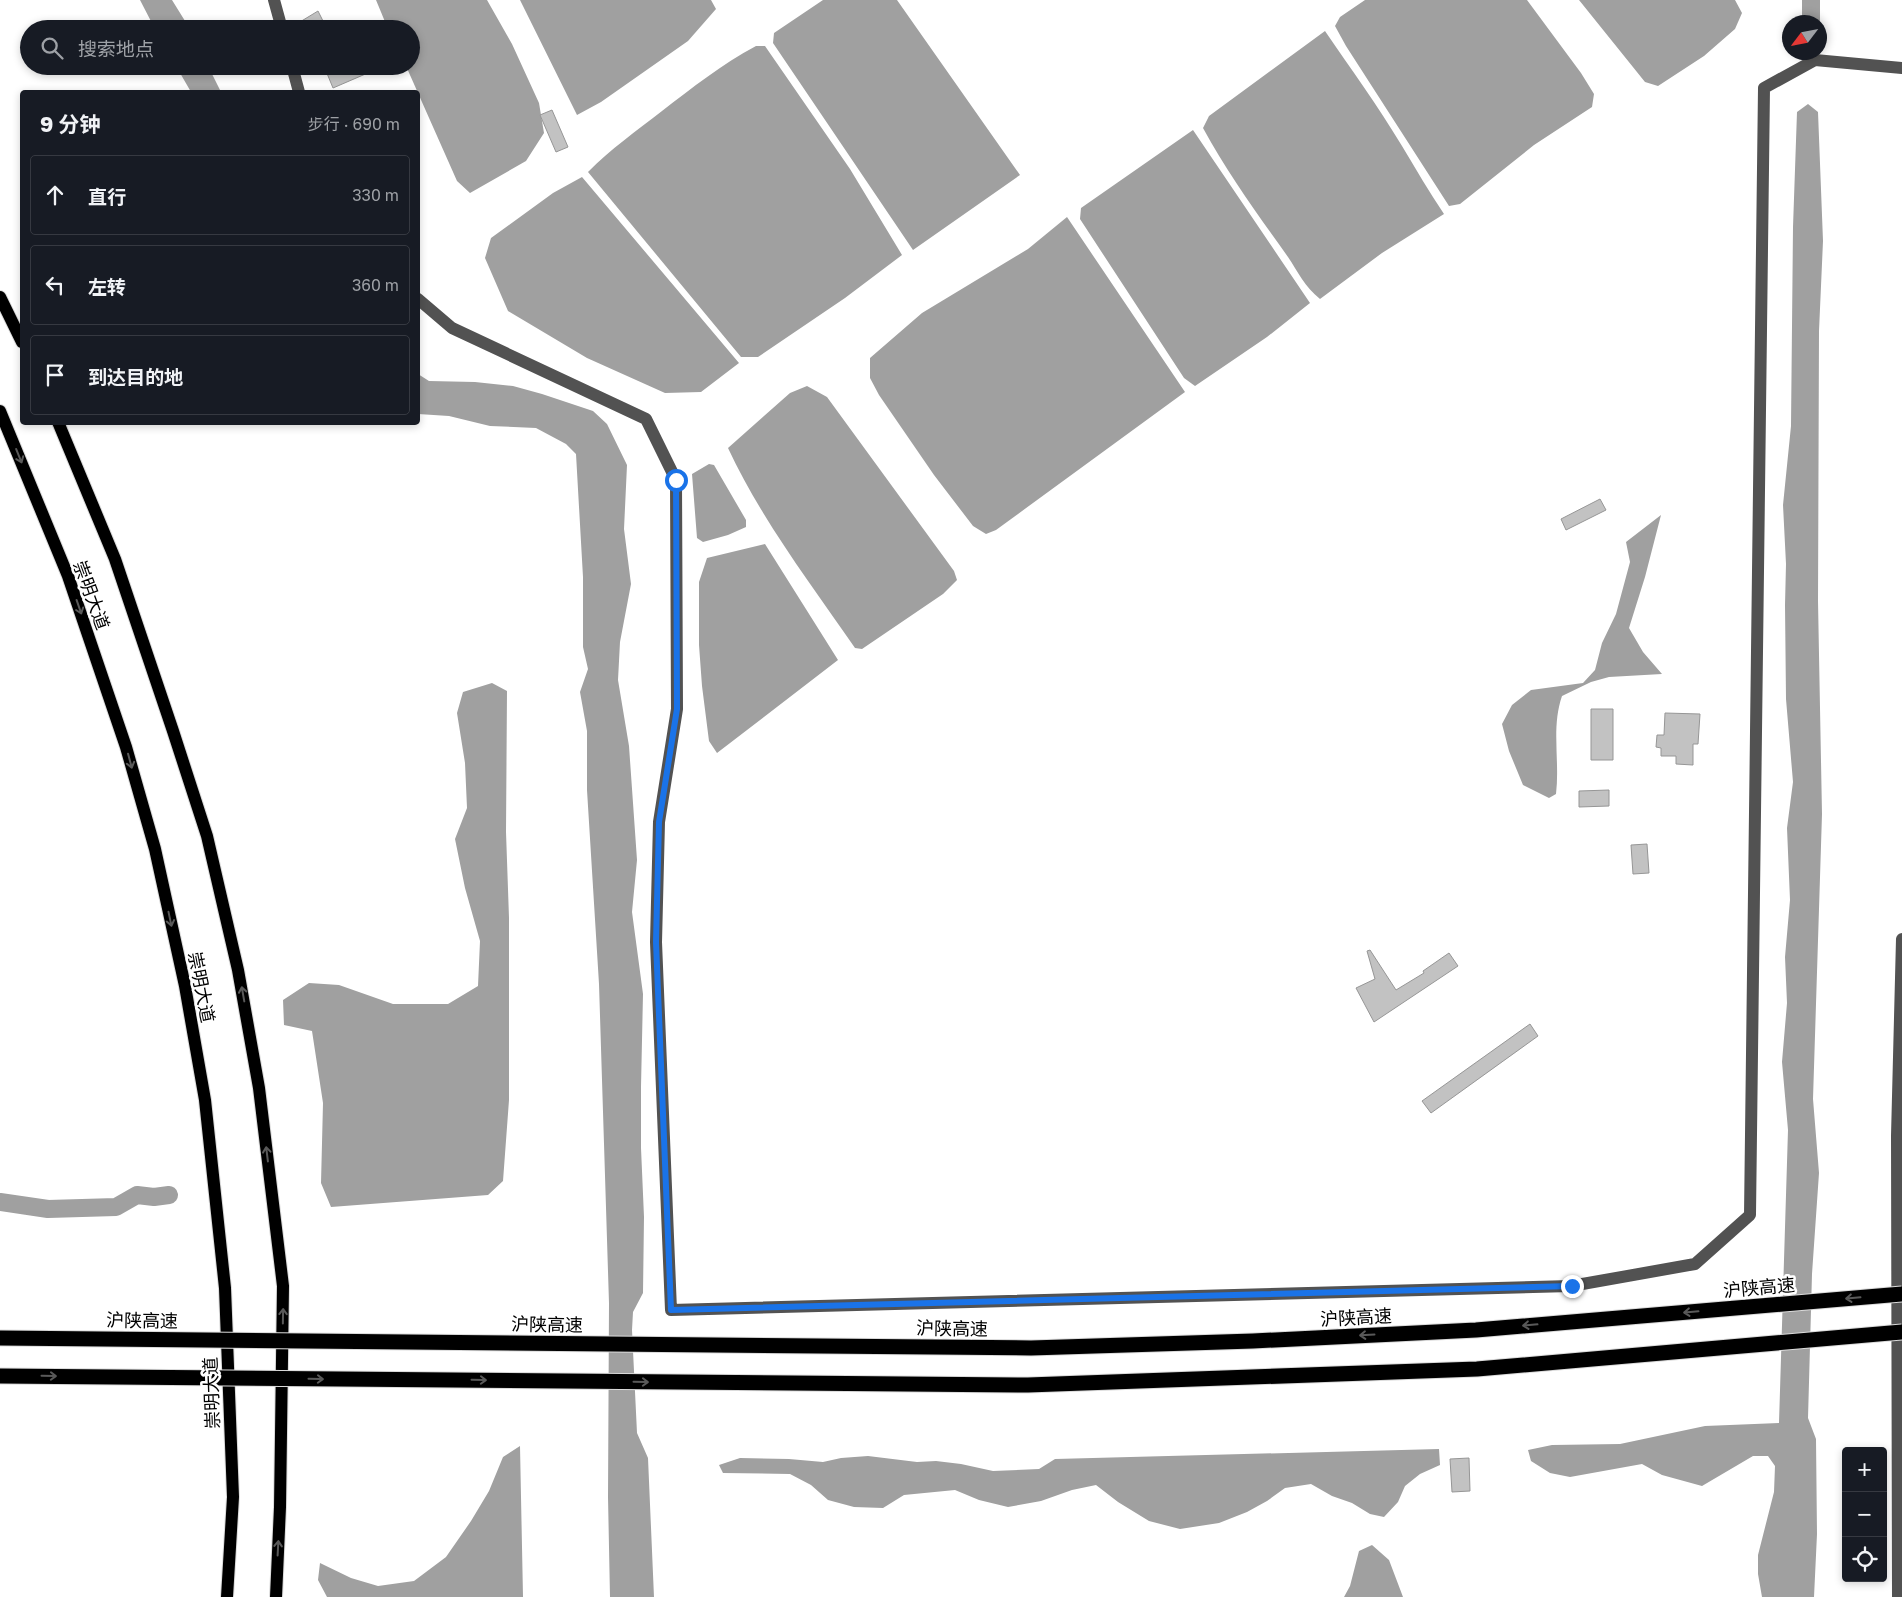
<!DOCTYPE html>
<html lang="zh">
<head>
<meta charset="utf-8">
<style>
	:root { --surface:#171b24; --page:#242831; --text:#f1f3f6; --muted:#9ea1a6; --line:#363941 }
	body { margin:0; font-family:"Golos Text","Noto Sans SC",sans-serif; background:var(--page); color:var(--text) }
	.controls { position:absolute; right:15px; bottom:15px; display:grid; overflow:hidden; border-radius:5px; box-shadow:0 2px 8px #0003 }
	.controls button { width:45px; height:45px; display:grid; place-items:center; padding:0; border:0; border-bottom:1px solid var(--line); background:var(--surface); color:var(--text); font:25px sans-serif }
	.compass { position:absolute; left:1782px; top:15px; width:45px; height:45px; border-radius:50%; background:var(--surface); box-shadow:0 2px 8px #0003; rotate:238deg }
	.stop { position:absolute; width:15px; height:15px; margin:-11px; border:4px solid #1a73e8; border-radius:50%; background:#fff }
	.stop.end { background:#1a73e8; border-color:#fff; box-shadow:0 1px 5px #0008 }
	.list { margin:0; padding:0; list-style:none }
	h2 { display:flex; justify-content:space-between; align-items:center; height:65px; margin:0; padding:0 20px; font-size:21px }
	h2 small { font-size:16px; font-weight:400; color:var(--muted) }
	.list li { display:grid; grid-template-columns:32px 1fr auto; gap:15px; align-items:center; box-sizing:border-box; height:80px; margin:0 10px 10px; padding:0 10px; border:1px solid var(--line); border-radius:5px }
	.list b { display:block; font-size:19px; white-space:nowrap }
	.list em { font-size:16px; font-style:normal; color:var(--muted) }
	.icon { flex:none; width:28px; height:28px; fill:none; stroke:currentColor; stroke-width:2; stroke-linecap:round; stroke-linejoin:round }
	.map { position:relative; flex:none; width:1902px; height:1597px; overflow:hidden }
	.search { position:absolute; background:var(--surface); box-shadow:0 2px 8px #0003; left:20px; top:20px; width:400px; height:55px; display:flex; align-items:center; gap:12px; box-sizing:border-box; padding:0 18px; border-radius:28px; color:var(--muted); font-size:19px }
	.panel { position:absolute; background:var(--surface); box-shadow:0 2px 8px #0003; left:20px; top:90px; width:400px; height:335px; border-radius:5px }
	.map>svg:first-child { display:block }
	.water { fill:#a0a0a0 }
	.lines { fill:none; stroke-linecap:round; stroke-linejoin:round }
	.canal { stroke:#a0a0a0; stroke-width:18 }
	.building { fill:#c2c2c2; stroke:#969696 }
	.major-casing { stroke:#dbdbdb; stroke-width:14 }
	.minor { stroke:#525252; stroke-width:12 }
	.major { stroke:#000; stroke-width:12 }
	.highway-bridge-casing { stroke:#dbdbdb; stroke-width:17; stroke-linecap:butt }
	.highway-bridge { stroke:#000; stroke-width:15 }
	.oneway { stroke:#595959 }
	.route { stroke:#1a73e8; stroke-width:6 }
	.labels { text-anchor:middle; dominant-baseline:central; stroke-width:5; stroke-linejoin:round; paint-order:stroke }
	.street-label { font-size:18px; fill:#000; stroke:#fff }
</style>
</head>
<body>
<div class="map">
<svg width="1902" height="1597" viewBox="0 0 1902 1597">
	<rect width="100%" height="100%" fill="#fff"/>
	<!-- water -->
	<path class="water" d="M140,0H172L190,29H155Z
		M376,0H487L512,44L539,103L544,133L526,161L470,193L457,181L406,66H411V29H388Z
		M520,0H711L716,9L688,41L601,102L577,115Z
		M823,0H897L1020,175L913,250L773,43L774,33Z
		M1365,0H1527L1581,73L1594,94L1592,107L1534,145L1460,204L1449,206L1346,46L1335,26L1340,17Z
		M1579,0H1735L1742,13L1735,29L1704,56L1658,86L1645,82Z
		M1325,31C1351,69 1378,106 1402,146C1416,169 1429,192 1444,214L1382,253L1320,299C1305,287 1298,272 1288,257C1258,215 1228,174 1203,128L1209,116Z
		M756,46H765L850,169L902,255L845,298L758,357H741L588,172C611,149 636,131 662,111C692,88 722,64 756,46Z
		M176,66H208L221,92H191Z
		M1808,104L1818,112L1823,241L1819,331L1818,601L1822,814L1813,1099L1819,1173L1812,1274L1808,1418L1816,1439L1817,1534L1814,1597H1762L1758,1574V1555L1774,1492L1775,1466L1768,1456H1753L1702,1486L1662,1475L1642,1464L1570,1477L1550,1473L1531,1461L1528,1450L1552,1445L1620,1444L1705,1426L1779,1423L1788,1130L1782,1062L1787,1003L1785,957L1790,900L1787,828L1793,782L1786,699L1785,605L1786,564L1783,505L1791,426L1793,227L1797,112Z
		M1193,130L1310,303L1267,337L1195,386L1184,378L1080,219L1081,208Z
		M582,177L739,363L701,392L665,393L587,358L508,311L485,258L491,238L553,193Z
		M1067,217L1185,392L996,530L986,534L973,526L934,475L879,395L870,378V358L922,313L1028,249Z
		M418,374L429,381L475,382L513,386L542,394L593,411L607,424L627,465L624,529L631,584L620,642L618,680L629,746L637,860L632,912L643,994L641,1087V1148L644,1217L643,1293L633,1312L632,1330L637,1433L648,1458L654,1597H610L608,1497L609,1303L599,984L587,790V731L580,692L588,669L583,647V577L576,454L566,444L536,428L490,426L449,416L418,414Z
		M807,386L827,397L954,571L957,580L943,594L862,649L855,648C811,584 761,519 728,448L790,393Z
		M709,464L714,465L746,520V527L728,535L703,542L697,538L692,474Z
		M1661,515L1645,577L1629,628L1643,652L1662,674L1609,677L1591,682L1562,696C1551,728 1560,761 1556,794L1549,798L1523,785L1509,751L1502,724L1512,705L1531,690L1583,683L1595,670L1602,643L1616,614L1630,562L1626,542Z
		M765,544L838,660L717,753L709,741L702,686L699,645V582L707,558Z
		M492,683L507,691L506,832L509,918V1100L503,1181L488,1195L331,1207L321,1183L323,1103L312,1031L284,1025L283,1000L309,983L339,985L393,1004H448L478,986L480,941L465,888L455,839L467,808L465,763L457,713L463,692Z
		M520,1446L523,1597H327L318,1580L320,1563L351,1578L378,1586L414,1581L446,1557L471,1521L489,1491L503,1457Z
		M1439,1449L1440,1465L1420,1474L1405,1486L1398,1502L1384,1517L1370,1514L1352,1503L1332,1496L1311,1484L1285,1488L1267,1501L1247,1512L1219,1523L1180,1529L1149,1521L1118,1502L1096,1485L1072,1490L1041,1501L1008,1507L979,1500L955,1490L904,1495L883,1508L854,1507L828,1500L811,1485L790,1474L723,1473L719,1465L740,1458L789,1459L823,1462L841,1458L868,1456L917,1462L936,1461L961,1464L993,1471L1039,1469L1055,1459Z
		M1372,1545L1389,1560L1403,1597H1344L1350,1586L1359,1551Z"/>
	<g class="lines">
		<!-- canal -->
		<path class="canal" d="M1811,0V21
			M0,1202L48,1209L116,1207L137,1195L154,1197L169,1195"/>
	</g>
	<!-- building -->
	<path class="building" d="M318,11L327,29H290V28Z
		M324,66H384L333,88Z
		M552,110L568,147L556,152L540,115Z
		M1600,499L1606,510L1566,530L1561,519Z
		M1591,709H1613V760H1591Z
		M1665,713L1700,714L1698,744H1693V765L1676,764V756H1661V748L1656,747L1657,735H1664Z
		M1609,790V806L1579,807V791Z
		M1647,844L1649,873L1633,874L1631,845Z
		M1370,950L1396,990L1424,973L1423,971L1449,953L1458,966L1374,1022L1356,988L1375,979L1367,951Z
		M1530,1024L1538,1036L1431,1113L1422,1101Z
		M1469,1458L1470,1491L1452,1492L1450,1459Z"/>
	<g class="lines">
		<defs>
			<path id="major" d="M0,297L22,342
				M0,411L68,576L126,747L155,849L185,986L205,1100L225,1288L233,1497L227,1597
				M58,422L115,559L173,731L207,836L238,970L259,1088L283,1286L280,1507L276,1597"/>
		</defs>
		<!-- major casing -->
		<use href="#major" class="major-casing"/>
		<!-- minor -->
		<path class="minor" d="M274,0L282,29
			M292,66L299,92
			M418,299L452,328L646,419L676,480L677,709L659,822L656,942L671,1310L1571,1286L1695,1264L1750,1215L1764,88L1815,60L1902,68
			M1898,1597L1897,1136L1902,939"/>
		<!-- major -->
		<use href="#major" class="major"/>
		<defs>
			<path id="highway-bridge" d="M0,1338L1031,1348L1253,1341L1476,1330L1902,1294
				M0,1376L1028,1385L1477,1369L1902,1332"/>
		</defs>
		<!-- highway-bridge casing -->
		<use href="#highway-bridge" class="highway-bridge-casing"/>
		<!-- highway-bridge -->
		<use href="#highway-bridge" class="highway-bridge"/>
	</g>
	<!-- one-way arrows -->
	<defs><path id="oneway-shaft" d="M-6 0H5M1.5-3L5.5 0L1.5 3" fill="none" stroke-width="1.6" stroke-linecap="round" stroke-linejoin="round" transform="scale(1.25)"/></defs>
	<g class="oneway">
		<use href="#oneway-shaft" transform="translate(19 456) rotate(68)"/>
		<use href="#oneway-shaft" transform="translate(79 607) rotate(71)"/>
		<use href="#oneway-shaft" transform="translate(130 761) rotate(75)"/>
		<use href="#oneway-shaft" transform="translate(170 919) rotate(78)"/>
		<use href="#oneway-shaft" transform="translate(243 994) rotate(-100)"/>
		<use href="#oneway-shaft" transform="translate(267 1154) rotate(-97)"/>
		<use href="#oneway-shaft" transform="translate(1853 1298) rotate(175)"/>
		<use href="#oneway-shaft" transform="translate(1691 1312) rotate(175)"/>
		<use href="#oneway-shaft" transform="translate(283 1316) rotate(-89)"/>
		<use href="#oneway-shaft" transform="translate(1530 1325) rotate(175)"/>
		<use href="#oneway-shaft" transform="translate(1367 1335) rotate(177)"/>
		<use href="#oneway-shaft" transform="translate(49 1376) rotate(1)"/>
		<use href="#oneway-shaft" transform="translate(316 1379) rotate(1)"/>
		<use href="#oneway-shaft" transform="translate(479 1380) rotate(1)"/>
		<use href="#oneway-shaft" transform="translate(641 1382) rotate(1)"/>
		<use href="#oneway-shaft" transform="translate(278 1548) rotate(-87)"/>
	</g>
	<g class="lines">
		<!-- route -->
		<path class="route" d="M676,480L677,709L659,822L656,942L671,1310L1572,1286"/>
	</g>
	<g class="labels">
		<!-- street labels -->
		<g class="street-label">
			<text transform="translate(92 595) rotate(70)">崇明大道</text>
			<text transform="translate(202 987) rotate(79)">崇明大道</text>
			<text transform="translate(1759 1287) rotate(-5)">沪陕高速</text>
			<text transform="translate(1356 1317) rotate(-3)">沪陕高速</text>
			<text transform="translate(142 1320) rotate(1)">沪陕高速</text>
			<text transform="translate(547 1324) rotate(1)">沪陕高速</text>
			<text transform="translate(952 1328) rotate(1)">沪陕高速</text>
			<text transform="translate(211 1393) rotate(-92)">崇明大道</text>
		</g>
	</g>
</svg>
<div class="controls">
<button>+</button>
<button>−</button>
<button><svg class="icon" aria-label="locate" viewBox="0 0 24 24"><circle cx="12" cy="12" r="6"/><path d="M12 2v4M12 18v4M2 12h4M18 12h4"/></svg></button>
</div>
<svg class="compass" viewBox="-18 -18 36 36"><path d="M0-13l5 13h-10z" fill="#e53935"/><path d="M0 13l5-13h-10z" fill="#9ea1a6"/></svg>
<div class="stop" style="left:676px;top:480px"></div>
<div class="stop end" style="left:1572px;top:1286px"></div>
<div class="search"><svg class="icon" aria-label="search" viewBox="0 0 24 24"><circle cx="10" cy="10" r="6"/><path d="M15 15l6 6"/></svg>搜索地点</div>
<section class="panel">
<h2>9 分钟<small>步行 · 690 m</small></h2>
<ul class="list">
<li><svg class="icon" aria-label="ahead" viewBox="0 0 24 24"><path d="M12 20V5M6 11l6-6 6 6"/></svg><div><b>直行</b></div><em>330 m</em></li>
<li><svg class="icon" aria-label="left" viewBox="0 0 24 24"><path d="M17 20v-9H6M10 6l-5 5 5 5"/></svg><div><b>左转</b></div><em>360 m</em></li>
<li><svg class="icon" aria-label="arrive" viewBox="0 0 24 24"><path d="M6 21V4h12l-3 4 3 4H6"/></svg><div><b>到达目的地</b></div></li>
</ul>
</section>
</div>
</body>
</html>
